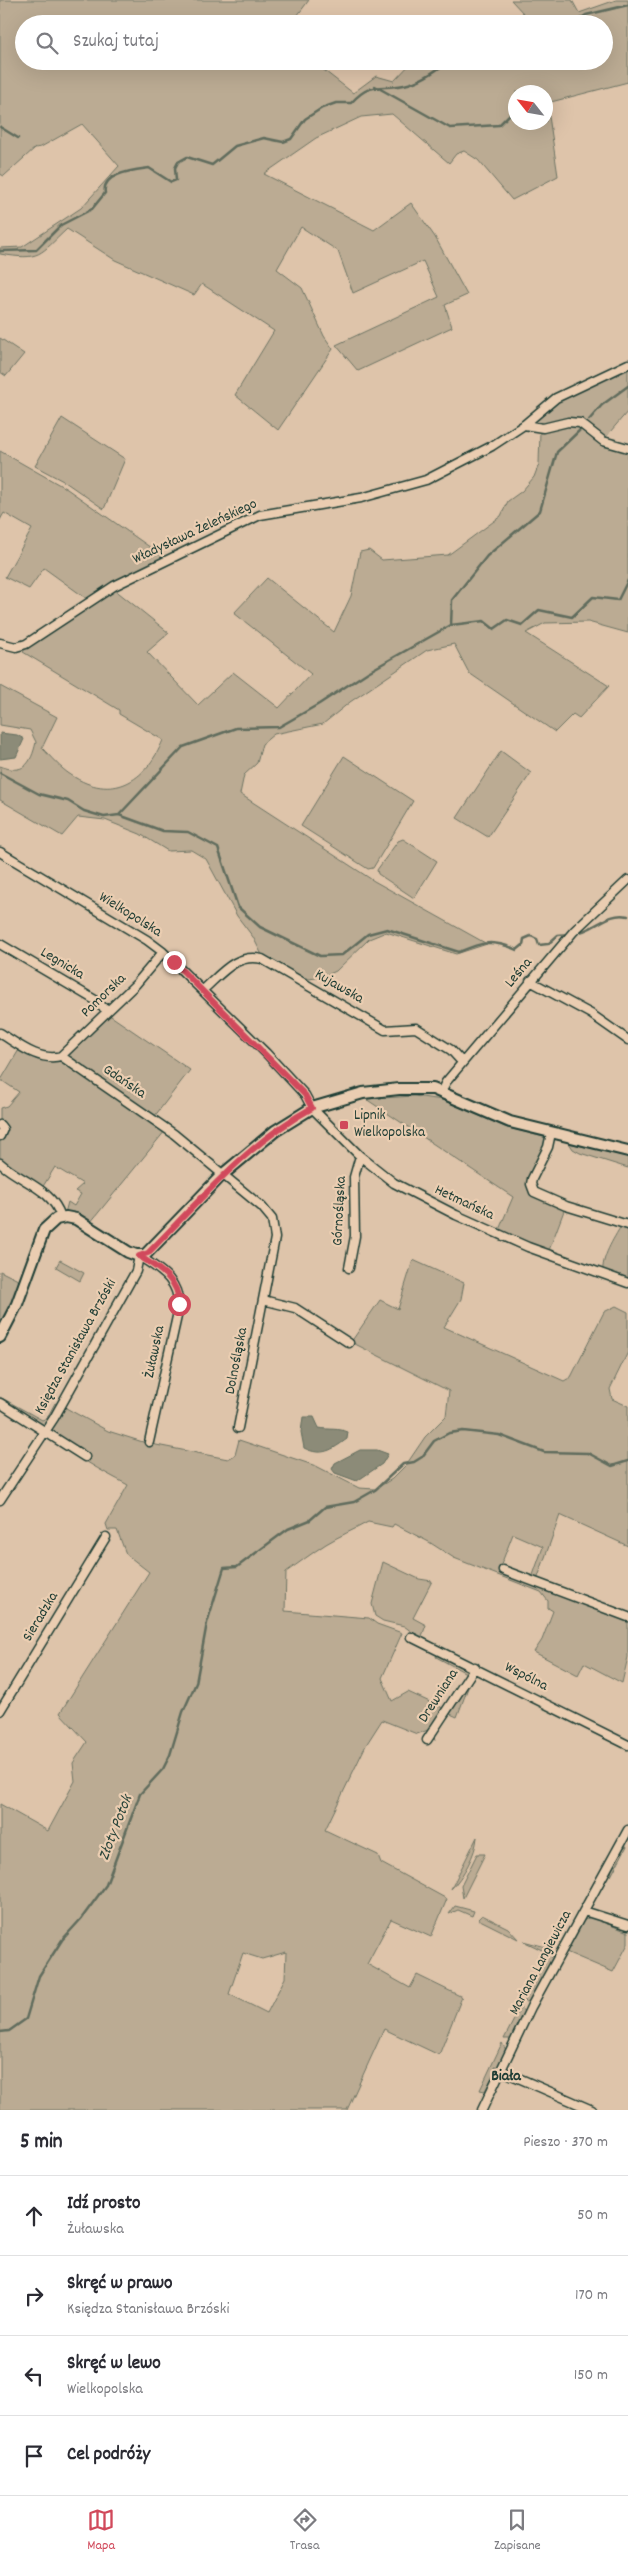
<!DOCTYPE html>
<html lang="pl">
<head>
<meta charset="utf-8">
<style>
	:root { --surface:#fff; --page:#f2f2f3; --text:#2b2b33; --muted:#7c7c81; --line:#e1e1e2; --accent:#d1495b }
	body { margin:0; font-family:Dekko,sans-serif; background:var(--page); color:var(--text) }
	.compass { position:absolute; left:508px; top:85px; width:45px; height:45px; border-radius:50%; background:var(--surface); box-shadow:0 5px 20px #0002; rotate:301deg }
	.stop { position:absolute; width:15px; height:15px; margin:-11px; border:4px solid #d1495b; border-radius:50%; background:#fff }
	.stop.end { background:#d1495b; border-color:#fff; box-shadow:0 1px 5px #0008 }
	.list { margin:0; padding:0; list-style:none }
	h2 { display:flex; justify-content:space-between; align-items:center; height:65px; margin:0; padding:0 20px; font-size:21px }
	h2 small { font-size:16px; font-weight:400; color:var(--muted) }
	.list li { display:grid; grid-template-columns:32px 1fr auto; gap:15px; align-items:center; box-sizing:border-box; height:80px; padding:0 20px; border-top:1px solid var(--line) }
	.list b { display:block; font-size:19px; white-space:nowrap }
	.list p { margin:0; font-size:16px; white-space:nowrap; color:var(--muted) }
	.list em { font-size:16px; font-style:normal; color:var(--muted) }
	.icon { flex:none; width:28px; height:28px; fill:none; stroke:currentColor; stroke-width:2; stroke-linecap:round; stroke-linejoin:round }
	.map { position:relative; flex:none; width:628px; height:2110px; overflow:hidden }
	.search { position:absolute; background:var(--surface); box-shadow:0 5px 20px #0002; left:15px; right:15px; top:15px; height:55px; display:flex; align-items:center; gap:12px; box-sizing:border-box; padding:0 18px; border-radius:28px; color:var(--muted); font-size:19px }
	.sheet { height:385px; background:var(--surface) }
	nav { display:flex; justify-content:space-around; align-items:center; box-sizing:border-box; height:70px; border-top:1px solid var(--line); background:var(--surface); font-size:14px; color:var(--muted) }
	nav a { display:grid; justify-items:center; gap:2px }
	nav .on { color:var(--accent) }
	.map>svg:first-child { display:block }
	.green { fill:#bbab93; stroke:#6d7464; fill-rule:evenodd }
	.water { fill:#8c8b78; stroke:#606c5d }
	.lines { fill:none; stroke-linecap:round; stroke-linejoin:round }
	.stream { stroke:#606c5d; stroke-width:2.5 }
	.street-casing { stroke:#1f3d34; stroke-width:11 }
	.secondary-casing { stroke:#1f3d34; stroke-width:14 }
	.street { stroke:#eacdb1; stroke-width:8 }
	.secondary { stroke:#eacdb1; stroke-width:10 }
	.route { stroke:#d1495b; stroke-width:6 }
	.poi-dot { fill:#d1495b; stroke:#eacdb1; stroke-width:2 }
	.labels { text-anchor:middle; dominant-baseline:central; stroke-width:4.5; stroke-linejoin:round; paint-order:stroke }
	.street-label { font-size:15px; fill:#1f3d34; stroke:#eacdb1 }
	.poi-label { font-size:15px; fill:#1f3d34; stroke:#eacdb1; text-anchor:start }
	.water-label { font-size:16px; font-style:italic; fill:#2a453b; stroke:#eacdb1 }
	.neighbourhood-label { font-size:16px; font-weight:bold; fill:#1f3d34; stroke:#eacdb1 }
</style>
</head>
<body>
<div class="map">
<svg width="628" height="2110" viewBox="0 0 628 2110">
	<rect width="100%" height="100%" fill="#dec4aa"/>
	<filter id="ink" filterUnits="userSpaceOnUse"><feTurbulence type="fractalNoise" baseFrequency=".02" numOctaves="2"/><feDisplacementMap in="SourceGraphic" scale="10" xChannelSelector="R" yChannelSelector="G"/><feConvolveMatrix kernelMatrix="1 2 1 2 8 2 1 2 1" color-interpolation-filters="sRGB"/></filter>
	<g filter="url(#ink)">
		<!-- green -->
		<path class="green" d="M0,0H309L291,24H24V61H312L353,93L376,76L394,81L413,61H604V24H514L524,14L511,0H572L579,13L616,0H628V82L547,103L558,176L512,200L478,160L464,151L456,154L449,163L392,114L361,117L316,138L264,174L374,230L411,203L435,237L467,295L445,305L452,327L358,371L336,345L439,297L423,261L353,293L338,251L301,227L277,269L302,288L324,336L333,349L278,430L235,395L274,331L202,284L194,295L115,260L67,229C39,255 41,261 0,254V248L22,247L81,208L119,166L82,124L41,147L35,148L4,176L0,174ZM516,92H546V122H516Z
			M0,338L24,354L6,376L0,372Z
			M628,367V411L604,439C595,433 588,421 576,419C563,417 546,431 534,421L558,402Z
			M62,418L125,459L104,509L65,482L35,466Z
			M577,425L628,450V633L588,622L545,623L526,633L609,686L579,718L573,714L555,732L469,673L454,644L427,650L350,702L323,724L274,734L262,744L257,763L244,775L240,794L374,881L487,944L456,954L386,932L369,939L336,971L323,977L309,979L297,975L263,957L253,937L237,916L206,859L191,850L168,851L140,834L105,820L78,817L62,836L0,800V766C23,775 31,765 36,742L30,730L0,725V686L57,717L42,748C51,757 60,768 71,775C112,802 146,782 163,740L119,714V710L23,652L26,647L114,589L169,633L147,652L198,705L233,672L279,708L311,674L234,613L267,578L334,632L351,596L360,552L369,550L382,560L448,555L501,516L508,501L522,491L534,477L539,464L540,431Z
			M0,451L67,489L164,557L87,599L44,568L29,589L5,577L32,529L4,513L0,520Z
			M501,751L531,773L488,837L457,818Z
			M344,756L413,801L373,868L368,869L301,826Z
			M403,839L437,861L414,898L378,874L377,870L398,841Z
			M108,1014L190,1070L154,1117L69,1058L71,1050Z
			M20,1048L47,1060L62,1061L71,1065L165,1131L90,1223L65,1213L68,1202L74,1206L81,1194L75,1191L83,1184L55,1167L42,1188L14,1171L0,1159V1108L7,1106L19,1092L1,1080Z
			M414,1096L443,1100L505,1127L548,1138L528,1189L531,1194L565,1208L548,1253L498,1232L513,1197L366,1099Z
			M569,1143L628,1157V1168L580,1153L573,1149Z
			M621,1226L628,1228V1280L603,1273C601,1258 614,1238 621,1226Z
			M60,1260L84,1273L80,1281L56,1267Z
			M413,1260L464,1283L461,1299L444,1327L564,1381L571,1377L604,1312L616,1306L628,1312V1352L610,1389L612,1399L628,1406V1546L560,1515L537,1580L532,1578L543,1547L513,1534L499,1570L628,1619V1657L622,1683L584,1663L578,1675L534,1652L542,1640L553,1611L548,1608V1601L541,1592L454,1558L429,1542L394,1524L392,1527L368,1522C354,1530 339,1536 326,1544C312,1553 299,1563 286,1572L285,1611L369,1618L377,1624L402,1633L382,1678L392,1701L408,1692L445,1709L431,1729L417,1734L382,1720L366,1745L325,1830L378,1855L381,1863L447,1899L431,1937L391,1919L367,1964L410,1988L417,1975L462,1997L439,2055L384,2029L347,2110H0V1804L48,1831L75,1781L73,1763L87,1742L60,1713L149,1572L126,1554L117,1530H108L106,1524L128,1485C100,1470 74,1457 52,1433V1427L61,1409L66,1408L108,1431L146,1443L228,1459L235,1455L239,1440L316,1466L359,1488L375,1489L392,1479L406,1465L425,1437L446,1416L449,1391L351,1342L380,1300L398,1309ZM286,1952L285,1978L267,2013L229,1994L243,1953L262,1959Z
			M0,1271L20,1281L0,1330Z
			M0,1397L42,1420L47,1418L55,1403L57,1404L47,1424L41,1425L0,1401Z
			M383,1562L419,1579L432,1581L413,1618L426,1625L421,1639L404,1626L383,1621L375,1616L372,1604Z
			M438,1652L467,1669L466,1673L436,1657Z
			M476,1673L475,1677H472L457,1717L448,1713L434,1736L435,1740L433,1739V1736L473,1674Z
			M477,1837C476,1854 463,1877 451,1889Z
			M627,1846L611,1876L612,1866L623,1847Z
			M477,1854H485L463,1898L461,1886Z
			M455,1906L474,1911L472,1916L458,1910L449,1914Z
			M482,1915L508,1928L518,1939L478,1919Z
			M590,1917L628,1932V1944L613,1972L566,1952L583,1921Z
			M523,1941L550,1948L556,1956L530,2003L524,2001L539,1972L544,1956L542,1950Z
			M520,2008L525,2012L511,2039H504Z
			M502,2043L506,2050L485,2091L480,2090Z"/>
		<!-- water -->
		<path class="water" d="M0,733L17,735L24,739L16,757L0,759Z
			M303,1417H314L319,1428C329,1430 339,1428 348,1432L347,1439C332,1450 322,1457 304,1448L301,1432Z
			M360,1450H377L388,1454L382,1464L357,1481L335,1473L332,1469L335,1463Z"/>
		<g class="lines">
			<!-- stream -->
			<path class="stream" d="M572,24L586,15L628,5
				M375,86L450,128L499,125L516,108
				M0,127L18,138
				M0,251L36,250L61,225L92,209L105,193C101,173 135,170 149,168L171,182L176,180L175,168L178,162L187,157L212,165L235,146L264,138L283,142L291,139L305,119L322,108L336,103H351C371,81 378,90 404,85C419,82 436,71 448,61
				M589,420L602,405L628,386
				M451,625L452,600L487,556L540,511L557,452L580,430
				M0,773L39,794L68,801L84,811L104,817L119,815L163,831L188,832L218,848L238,907L260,927L320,956L342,955L368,934L387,929L459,952C482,942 493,939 517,950L523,945L524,939L531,936L537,939L539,945L548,944L558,935L569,934
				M119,815L183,747L236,728L279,727L319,704L368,672L451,625L484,621L494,629L507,620L522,625L539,610L572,617L593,597L618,600L628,580
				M575,933C595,931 607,911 628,916
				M0,2032L9,2031L26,2019L39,1976L62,1940L81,1919L106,1885L140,1794L163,1769L170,1755L183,1712L196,1683L207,1623L224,1568L237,1567L288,1529L310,1520L325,1507L354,1502L375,1490L403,1464L414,1462L422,1457L434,1441L449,1433L463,1431L499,1435L544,1452L588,1453L612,1466L628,1461"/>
			<defs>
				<path id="street" d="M524,425L543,428L568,422L580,423L603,441L628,448
					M0,643L16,647L26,644L114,586L260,515L361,498L426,480L492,446L524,425L556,398L628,364
					M0,852L147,940L163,952L266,1053L305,1095L312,1108L360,1156L394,1183L456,1215L528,1247L628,1283
					M0,944L95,1000L107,1011
					M530,981L591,1014L628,1040
					M203,990C221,974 236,953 262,959L385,1030L416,1028L451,1050L462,1062
					M0,1033C18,1044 39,1062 61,1056L174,1134L262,1207L272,1219L275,1238L238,1428
					M61,1056L136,984L163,952
					M441,1092L446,1082L574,931L628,880
					M0,1125L3,1129L0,1136
					M551,1133L548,1147L532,1179L531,1184L534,1192L566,1206L628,1225
					M0,1163C21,1182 52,1188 61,1217
					M349,1268L355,1236L354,1177L360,1156
					M263,1300L295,1308L349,1343
					M0,1403L85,1457
					M0,1500L54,1418L136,1271L139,1256C161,1270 182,1282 178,1312L149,1442
					M503,1570L628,1617
					M411,1637L628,1745
					M0,1711L106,1537
					M427,1740L475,1667
					M584,1911L628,1925
					M500,2070L592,2110
					M482,2110L531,2007L628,1830"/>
				<path id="secondary" d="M0,1337L17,1304L44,1230L56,1219L66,1217L76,1219L128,1252L136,1255H145L222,1175L275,1131L312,1108L363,1093L399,1089H433L510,1122L628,1151"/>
			</defs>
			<!-- street casing -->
			<use href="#street" class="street-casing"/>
			<!-- secondary casing -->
			<use href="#secondary" class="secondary-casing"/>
			<!-- street -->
			<use href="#street" class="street"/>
			<!-- secondary -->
			<use href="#secondary" class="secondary"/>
		</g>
	</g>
	<g class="lines" filter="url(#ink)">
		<!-- route -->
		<path class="route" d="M174,962L305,1095L312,1108C246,1144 200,1201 148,1253L139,1256C158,1268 179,1279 179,1304"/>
	</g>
	<!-- markers -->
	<rect class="poi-dot" x="339" y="1120" width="10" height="10" rx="2.5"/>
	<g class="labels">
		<!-- street labels -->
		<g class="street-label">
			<text transform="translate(195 532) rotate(-25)">Władysława Żeleńskiego</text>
			<text transform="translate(130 915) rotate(32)">Wielkopolska</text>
			<text transform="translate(62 964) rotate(31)">Legnicka</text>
			<text transform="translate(519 973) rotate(-50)">Leśna</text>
			<text transform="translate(339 987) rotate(30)">Kujawska</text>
			<text transform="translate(104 996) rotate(-44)">Pomorska</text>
			<text transform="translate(124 1082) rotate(34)">Gdańska</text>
			<text transform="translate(464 1203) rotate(25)">Hetmańska</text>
			<text transform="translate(340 1211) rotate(-87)">Górnośląska</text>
			<text transform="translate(76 1347) rotate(-61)">Księdza Stanisława Brzóski</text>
			<text transform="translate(155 1352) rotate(-78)">Żuławska</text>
			<text transform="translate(237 1361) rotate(-79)">Dolnośląska</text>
			<text transform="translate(41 1617) rotate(-59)">Sieradzka</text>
			<text transform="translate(526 1677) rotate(27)">Wspólna</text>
			<text transform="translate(439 1696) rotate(-57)">Drewniana</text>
			<text transform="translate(541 1963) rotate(-62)">Mariana Langiewicza</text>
		</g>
		<!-- poi labels -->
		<g class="poi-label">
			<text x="354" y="1116">Lipnik<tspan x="354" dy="17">Wielkopolska</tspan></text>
		</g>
		<!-- water labels -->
		<g class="water-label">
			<text transform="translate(116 1828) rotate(-69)">Złoty Potok</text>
		</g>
		<!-- neighbourhood labels -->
		<g class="neighbourhood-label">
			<text x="506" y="2076">Biała</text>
		</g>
	</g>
</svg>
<svg class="compass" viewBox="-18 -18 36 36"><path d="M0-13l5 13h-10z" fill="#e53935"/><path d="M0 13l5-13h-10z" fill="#7c7c81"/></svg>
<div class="stop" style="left:179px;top:1304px"></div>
<div class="stop end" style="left:174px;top:962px"></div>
<div class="search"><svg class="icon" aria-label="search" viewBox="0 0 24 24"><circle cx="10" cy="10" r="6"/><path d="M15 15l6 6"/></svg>Szukaj tutaj</div>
</div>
<section class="sheet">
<h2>5 min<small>Pieszo · 370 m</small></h2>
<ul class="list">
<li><svg class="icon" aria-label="ahead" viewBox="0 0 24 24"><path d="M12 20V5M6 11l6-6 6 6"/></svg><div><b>Idź prosto</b><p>Żuławska</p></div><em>50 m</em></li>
<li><svg class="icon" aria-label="right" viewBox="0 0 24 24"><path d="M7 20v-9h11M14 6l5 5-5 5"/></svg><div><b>Skręć w prawo</b><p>Księdza Stanisława Brzóski</p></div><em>170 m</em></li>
<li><svg class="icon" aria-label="left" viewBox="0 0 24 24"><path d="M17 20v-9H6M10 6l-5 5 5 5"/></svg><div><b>Skręć w lewo</b><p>Wielkopolska</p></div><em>150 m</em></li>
<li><svg class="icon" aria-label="arrive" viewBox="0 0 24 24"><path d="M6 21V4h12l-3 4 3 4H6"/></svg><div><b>Cel podróży</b></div></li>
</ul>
</section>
<nav>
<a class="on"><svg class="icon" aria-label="map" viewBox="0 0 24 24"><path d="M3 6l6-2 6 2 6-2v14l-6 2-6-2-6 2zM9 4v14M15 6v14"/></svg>Mapa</a>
<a><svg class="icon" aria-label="directions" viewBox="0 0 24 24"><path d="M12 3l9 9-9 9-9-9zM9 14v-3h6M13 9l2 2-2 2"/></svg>Trasa</a>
<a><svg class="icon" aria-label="saved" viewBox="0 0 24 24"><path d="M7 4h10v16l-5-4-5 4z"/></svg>Zapisane</a>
</nav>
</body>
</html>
